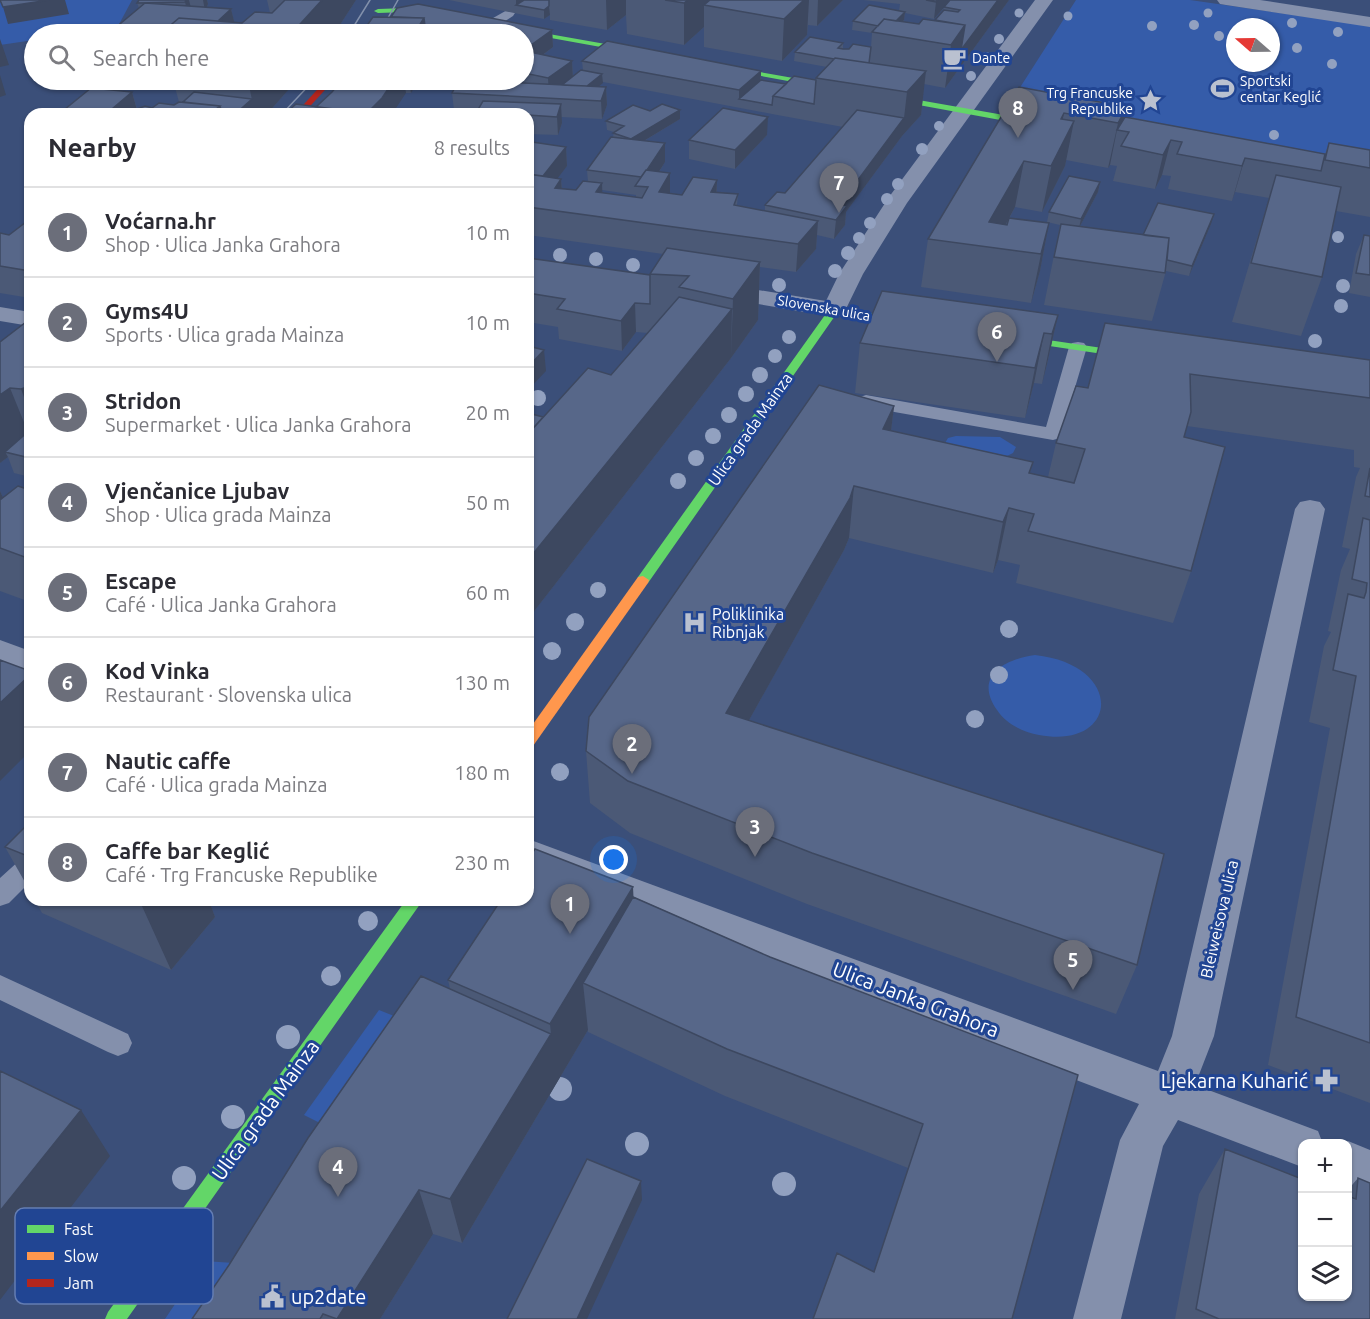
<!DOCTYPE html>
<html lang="en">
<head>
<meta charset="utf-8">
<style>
	:root { --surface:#fff; --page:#f2f2f3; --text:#2b2b33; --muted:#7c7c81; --line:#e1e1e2; --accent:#6b6e7a }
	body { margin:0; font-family:Ubuntu,sans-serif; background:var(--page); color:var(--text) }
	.controls { position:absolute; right:18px; bottom:18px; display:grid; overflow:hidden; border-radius:12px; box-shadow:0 2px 4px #0004 }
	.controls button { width:54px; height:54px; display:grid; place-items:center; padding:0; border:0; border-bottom:2px solid var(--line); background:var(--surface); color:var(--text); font:30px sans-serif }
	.compass { position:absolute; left:1226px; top:18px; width:54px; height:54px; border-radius:50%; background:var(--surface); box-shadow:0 2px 4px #0004; rotate:290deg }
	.you { position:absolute; left:614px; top:860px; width:21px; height:21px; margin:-15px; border:4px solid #fff; border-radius:50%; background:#1a73e8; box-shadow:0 0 0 9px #1a73e833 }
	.badge { display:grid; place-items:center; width:39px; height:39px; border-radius:50%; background:var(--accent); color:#fff; font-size:20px; font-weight:700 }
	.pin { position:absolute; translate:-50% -50px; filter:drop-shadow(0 2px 3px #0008) }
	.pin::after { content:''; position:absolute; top:32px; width:21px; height:18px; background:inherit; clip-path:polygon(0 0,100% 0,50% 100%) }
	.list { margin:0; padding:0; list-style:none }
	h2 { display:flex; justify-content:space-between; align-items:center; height:78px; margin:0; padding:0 24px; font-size:26px }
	h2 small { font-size:20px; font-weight:400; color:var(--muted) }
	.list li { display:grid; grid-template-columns:39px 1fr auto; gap:18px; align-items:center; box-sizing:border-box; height:90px; padding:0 24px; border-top:2px solid var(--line) }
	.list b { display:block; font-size:22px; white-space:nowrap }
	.list p { margin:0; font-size:20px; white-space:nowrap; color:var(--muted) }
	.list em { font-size:20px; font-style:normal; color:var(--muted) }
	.icon { flex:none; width:33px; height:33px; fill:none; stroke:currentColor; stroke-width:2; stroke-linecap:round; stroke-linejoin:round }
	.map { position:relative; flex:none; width:1370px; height:1319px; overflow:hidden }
	.search { position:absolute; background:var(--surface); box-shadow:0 2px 4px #0004; left:24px; top:24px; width:510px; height:66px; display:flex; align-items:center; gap:15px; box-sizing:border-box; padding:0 21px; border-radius:33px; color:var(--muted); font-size:22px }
	.panel { position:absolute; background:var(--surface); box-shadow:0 2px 4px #0004; left:24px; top:108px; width:510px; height:798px; border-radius:18px }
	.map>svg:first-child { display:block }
	.green { fill:#355ca9; fill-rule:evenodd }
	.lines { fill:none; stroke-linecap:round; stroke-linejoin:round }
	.lane { fill:#8490ac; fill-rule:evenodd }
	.street { fill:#8490ac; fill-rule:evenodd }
	.fast { fill:#63d668; fill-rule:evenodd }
	.slow { fill:#ff974d; fill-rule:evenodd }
	.jam { fill:#b3261e; fill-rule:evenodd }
	.tram { stroke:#8290ab; stroke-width:1.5 }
	.tree { fill:#92a1c0 }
	.wall { fill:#4b5976; fill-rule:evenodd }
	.shaded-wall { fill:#3d4860 }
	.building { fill:#576789; stroke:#3d4860; stroke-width:1.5 }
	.labels { text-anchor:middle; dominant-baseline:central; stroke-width:6; stroke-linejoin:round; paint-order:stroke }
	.far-poi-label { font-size:14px; fill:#fff; stroke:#214593; text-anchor:start }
	.far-street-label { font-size:14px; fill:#fff; stroke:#214593 }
	.street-label { font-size:16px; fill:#fff; stroke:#214593 }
	.poi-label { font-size:16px; fill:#fff; stroke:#214593; text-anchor:start }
	.near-street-label { font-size:20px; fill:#fff; stroke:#214593 }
	.near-poi-label { font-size:20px; fill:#fff; stroke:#214593; text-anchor:end }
	.key { fill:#214593; stroke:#647db3; stroke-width:1.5 }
	.key-label { font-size:16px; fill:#fff }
</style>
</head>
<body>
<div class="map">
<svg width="1370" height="1319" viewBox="0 0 1370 1319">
	<rect width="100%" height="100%" fill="#3b4f79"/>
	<!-- green -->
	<path class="green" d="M0,0H132L117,28L71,34H34V40L0,45Z
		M1076,0H1190L1370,26V177L1005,111ZM1235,27H1271V63H1235Z
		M956,436L1000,437L1016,447L1013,453L1007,456L945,443L948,438Z
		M1035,655C1126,665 1119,750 1039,735C1023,732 1006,724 997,710C973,676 1005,659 1035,655Z
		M379,1010L399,1018L324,1125L304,1115Z
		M204,1261L234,1263L196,1319H165Z"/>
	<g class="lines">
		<!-- lane -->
		<path class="lane" d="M509,9L515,13L513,16L494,28H486V22Z
			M1078,342L1084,343L1087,347L1060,438L1053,440L866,407L860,405L857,401L860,397L866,395L1046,427L1069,347L1072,343Z
			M30,856V882L9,903L0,906V878L21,859Z
			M0,975L128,1034L132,1043L128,1052L118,1056L108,1052L0,1000Z"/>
		<!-- street -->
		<path class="street" d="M1035,0H1053L907,203L863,274L843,315L834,317L706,295L703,290L706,285L715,283L826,301L839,274L889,197Z
			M1217,0H1260L1370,17V27L1226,5L1220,4Z
			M0,307L30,312V326L0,321Z
			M1310,500L1320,502L1325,509L1214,1036L1195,1085L1318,1131L1323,1144H1302V1167L1178,1120L1163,1146L1121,1319H1073L1120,1140L1139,1104L528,870V839L1158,1071L1172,1036L1295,509L1300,502Z
			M0,640L30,651V676L0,665Z
			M1348,1141L1370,1150V1194L1348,1185V1144H1343Z"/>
		<!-- fast -->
		<path class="fast" d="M407,8L441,14L445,16L441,18L407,12L378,13L374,11L378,9Z
			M504,26L645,51L649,53L645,55L507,30H504Z
			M714,64L1044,122L1048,125L1044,128L717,68H714Z
			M834,307L914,320L919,323L914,326L837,313L648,583H638L637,580L638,577L830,308Z
			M1007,334L1143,354L1148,357L1143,360L1003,339L1002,337Z
			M406,900H423L127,1319H105L108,1312Z"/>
		<!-- slow -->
		<path class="slow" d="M643,576L649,580L648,583L533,746L528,747V731L638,577Z"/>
		<!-- jam -->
		<path class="jam" d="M326,80H334L303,114H295Z"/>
		<!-- tram -->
		<path class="tram" d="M349,34L370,0
			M379,34L398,0
			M282,114L314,80"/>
	</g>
	<!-- trees -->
	<g class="tree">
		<circle cx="1019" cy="13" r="4.5"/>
		<circle cx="1208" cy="13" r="4.5"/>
		<circle cx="1068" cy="16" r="4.5"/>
		<circle cx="1292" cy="23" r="5"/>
		<circle cx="1194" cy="25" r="5"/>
		<circle cx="1152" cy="26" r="5"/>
		<circle cx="1338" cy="32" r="5"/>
		<circle cx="1219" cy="36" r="5"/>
		<circle cx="999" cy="39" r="5"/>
		<circle cx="1297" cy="48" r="5"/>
		<circle cx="986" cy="57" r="5"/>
		<circle cx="1332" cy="64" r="5"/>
		<circle cx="971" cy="76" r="5"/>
		<circle cx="939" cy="126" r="5"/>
		<circle cx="1274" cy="135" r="5"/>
		<circle cx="922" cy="149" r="6"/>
		<circle cx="898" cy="184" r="6"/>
		<circle cx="887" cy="199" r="6"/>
		<circle cx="870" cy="223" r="6"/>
		<circle cx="1338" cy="237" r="6"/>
		<circle cx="859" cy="238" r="6"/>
		<circle cx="848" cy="253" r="7"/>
		<circle cx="560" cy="255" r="7"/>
		<circle cx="596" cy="259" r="7"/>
		<circle cx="633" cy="265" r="7"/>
		<circle cx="835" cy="271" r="7"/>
		<circle cx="779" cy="285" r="7"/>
		<circle cx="1343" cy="286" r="7"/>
		<circle cx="1341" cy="306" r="7"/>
		<circle cx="789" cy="337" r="7"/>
		<circle cx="1315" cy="341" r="7"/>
		<circle cx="775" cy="356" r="7"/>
		<circle cx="760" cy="375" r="8"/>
		<circle cx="746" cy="394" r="8"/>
		<circle cx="538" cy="398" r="8"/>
		<circle cx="729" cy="415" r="8"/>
		<circle cx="713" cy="436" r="8"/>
		<circle cx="696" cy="458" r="8"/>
		<circle cx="678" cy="481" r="8"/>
		<circle cx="598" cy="590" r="8"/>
		<circle cx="575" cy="622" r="9"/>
		<circle cx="1009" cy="629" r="9"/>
		<circle cx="552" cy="651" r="9"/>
		<circle cx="999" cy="675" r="9"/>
		<circle cx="975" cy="719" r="9"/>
		<circle cx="560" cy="772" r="9"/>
		<circle cx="368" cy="921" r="10"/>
		<circle cx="331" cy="976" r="10"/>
		<circle cx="288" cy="1037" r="12"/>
		<circle cx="560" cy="1089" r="12"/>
		<circle cx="233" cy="1117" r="12"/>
		<circle cx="637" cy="1144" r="12"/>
		<circle cx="184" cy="1178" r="12"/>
		<circle cx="784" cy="1184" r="12"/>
	</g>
	<!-- wall -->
	<path class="wall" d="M139,0H207L208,4L207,7L231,9L234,22L242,23L270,13L267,0H356L334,34H108L139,8L137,3Z
		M449,0H843L817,26L808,25L807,35L782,61L704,47V27L684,45L627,34L626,15L607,30L550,20V15L544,19Z
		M863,0H949L948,2L950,0H1009L945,88L924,84L921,115L902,136L846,212L845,225L834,239L817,235L816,249L796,272L760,267L758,320L731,358L528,619V413L543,417L588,368L611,375L648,333L636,332L622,351L559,339L558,327L528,322V258L650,275L663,254L528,235V147L532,142L566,147L567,166L557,178L561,179L562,189L576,190L583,181L588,182L587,170L611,137H613L614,132L607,130L606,121L633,105L650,111L662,104L680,110V119L644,141L665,143V162L659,172L670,173V193L682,195L693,177L717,180V192L738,194L737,205L765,211V205L777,192L785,193L843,127L772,114L603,82L598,87H606L607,105L602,119L561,117L562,123L558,135L528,134V114H442L444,110H454L452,93L454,90L446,88L445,80H524V34H361L373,17H391L397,8L418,4L552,30L553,47L543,55L572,61L573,76L581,70H583L582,61L607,41L761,71V80L786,84L794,76L816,80V78L827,67L794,61L795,52L810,37L843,43V49H849L853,44L871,47L872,33L852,30L853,21L869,5L899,11L900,4ZM944,8L943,11L935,20L923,19L919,24L903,22L904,20L905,13L934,19ZM602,190L636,195V197L602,193Z
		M173,80H297L267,114H59L132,92L137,109L174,105L179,102Z
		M342,80H419L411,93H406L316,107L332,92Z
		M1019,87L1127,107L1125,117L1325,154L1329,143L1370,150V217L1336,211L1322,277L1301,336L1232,322L1269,198L1235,192L1232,201L1168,189L1171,176L1162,175L1155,189L1113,181L1117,166L1110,165L1108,168L1066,160L1065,166L1042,212L1015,207L1006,225L1049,223L1040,271L1031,303L921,287L928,239Z
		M767,135L735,169L689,159V140Z
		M1100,182L1098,192L1080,226L1143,235L1211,224L1189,276L1166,271L1152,321L1044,305L1060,225L1047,222L1049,212Z
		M30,219V298L0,293V233L9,235Z
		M1364,235L1370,236V297L1349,293L1356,254Z
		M1058,315L1047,364L1042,384L1034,383L1025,418L855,393L860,343Z
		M30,319V477L14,473L8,457L0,463V342Z
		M1105,323L1370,360V1103L1268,1065L1330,728L1309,722L1324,646L1331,632L1328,631L1341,570L1350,549L1342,547L1356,477L1360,468L1354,467V450L1187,426L1184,437L1191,571L1173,623L1016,583L1020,565L998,560L993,573L849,538L844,550L749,720L1137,965L1116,1014L807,904L630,833L590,803L586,751L894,406L891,431L1030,473L1048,477L1056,443L1088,388Z
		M30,490V602L0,591V491L3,498Z
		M30,822V891L5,847Z
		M634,897L770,957L1078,1075L874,1272L908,1168L725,1096L588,1032V1030L462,1243L433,1234L380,1319H192L450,989L448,980Z
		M35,900H230L225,906L214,902L211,906L215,917L171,970L42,913Z
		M1225,1149L1347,1296V1191L1358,1178L1370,1319H1175L1199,1194Z"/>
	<!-- shaded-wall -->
	<path class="shaded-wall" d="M49,0H65L69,14L8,24L3,7Z
		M186,0H189L192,12L189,18L185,2Z
		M203,0H207L208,4L205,11Z
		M322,0H356L334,34H291Z
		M516,0H537L516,5Z
		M606,0H626V15L607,30Z
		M688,0H712L704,5V27L684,45V3Z
		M804,0H809L807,35L782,61L784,19Z
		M818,0H843L817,26Z
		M938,0H949L948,3L934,19L936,2Z
		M998,0H1009L945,88L951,45L965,25Z
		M549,6L550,15L544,19V10Z
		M231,9L237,33H206Z
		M905,12L904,20L890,35L889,28Z
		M424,18L426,34H414Z
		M552,30L553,47L533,62L531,45Z
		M0,39L9,65L0,67Z
		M572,61L573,79L549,96L548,78Z
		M761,71L760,89L739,99V90Z
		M926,71L921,115L902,136L846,212L845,225L834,239L836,220L840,204L904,118L907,92Z
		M602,74L603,83L582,100L580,92Z
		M0,75L6,95L0,97Z
		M250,80H297L267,114H255L248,81Z
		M394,80H404L406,93L392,114H366Z
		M409,80H419L411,93Z
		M489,80H506V83L491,95Z
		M606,87L607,105L602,119L601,101Z
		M132,92L137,110L133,114H106Z
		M252,99L255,114H235Z
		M561,104L562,123L558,135L557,117Z
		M220,106L222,114H209Z
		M1127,107L1122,131L1117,130L1110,165L1108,168L1118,123Z
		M680,110V119L632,148L631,139Z
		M1064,113L1055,157L1074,121L1065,166L1042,212L1061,119Z
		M768,117L767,135L735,169V150Z
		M1171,140L1162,175L1155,189L1163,155Z
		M665,143V162L648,189L643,177Z
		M566,147L567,166L544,196L542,177Z
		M1245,158L1235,192L1232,201L1242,166Z
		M1024,161L1015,207L993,248L989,222Z
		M670,173V200L659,192Z
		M561,179L563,206L555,188Z
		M717,180L716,207L711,192Z
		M1100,182L1098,192L1079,228L1081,219Z
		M602,183L603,211L596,192Z
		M1214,214L1211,224L1189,276L1192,266Z
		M818,221L816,249L796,272L798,244Z
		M1049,223L1040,271L1031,303L1041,254Z
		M760,262L758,320L731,358L733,299Z
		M635,303L636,332L622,351L621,321Z
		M732,309L731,358L528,619V560Z
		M1058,315L1047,364L1042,384L1052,334Z
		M1044,333L1034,383L1025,418L1035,368Z
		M544,350L546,371L528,390V367Z
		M30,386V413L21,389Z
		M10,388L30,437L5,452L8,457L0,463V395Z
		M894,406L888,456L883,429Z
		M854,486L849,538L844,550L724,765L726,713Z
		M0,491L15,525L0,538Z
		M1009,508L998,560L993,573L1003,522Z
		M30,675V751L0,781V703Z
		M633,887L636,947L583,983L588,1030L462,1243L450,1199L551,1034L550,1024Z
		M145,900H213L214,902L211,906L215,917L171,970L141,904Z
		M222,900H230L225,906Z
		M81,1110L110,1156L0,1300V1211Z
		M641,1181L642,1200L587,1319H577Z
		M419,1190L433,1234L380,1319H337Z"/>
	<!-- building -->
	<path class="building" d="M0,0H49L3,7Z
		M139,0H186L185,2L137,3Z
		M285,0H322L291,34H222L165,30L179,18L242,23L255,12L272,13Z
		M524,0H549V6L544,10L516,5Z
		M665,0H688L684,3Z
		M710,0H804L784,19L704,5Z
		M926,0H938L936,2Z
		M950,0H998L961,50L965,25L935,20L944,10L958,12L960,10L944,7Z
		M145,3L231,9L218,21L179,18L165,30L166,34H108Z
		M418,4L552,30L531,45L524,44V34H466L434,29L431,34H426L424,18L391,17L397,8Z
		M869,5L905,12L896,21L884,19L878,26L853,21Z
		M373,17L424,18L414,34H361Z
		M884,19L919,24L923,19L965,25L951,45L872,32Z
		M810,37L843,43L838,48L843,49H849L853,44L871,47L869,63L835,58L834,59L795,52Z
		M607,41L761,71L739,90L582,61Z
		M530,52L572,61L548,78L524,73V56Z
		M835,58L926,71L907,92L816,78Z
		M581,70L602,74L587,86L562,85Z
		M794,76L816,80L814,104L773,96Z
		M235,80H250L248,81Z
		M342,80H394L382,98L366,114H349V111L316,107L332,92Z
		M459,80L606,87L601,101L452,93Z
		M761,80L786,84L773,96L772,105L739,99Z
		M1019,87L1127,107L1118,123L1064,113L1061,119L1074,121L1051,166L1024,161L989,222L1007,225L1009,218L1049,223L1041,254L928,239Z
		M91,88L132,92L106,114L79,113L77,114H59Z
		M194,92L252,99L235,114H222L220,106L183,102Z
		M483,101L561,104L557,117L528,115V114L476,113Z
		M179,102L220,106L209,114H124L145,106L152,108L159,103L174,105Z
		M296,104L349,111L345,114H285Z
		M662,104L680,110L631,139L613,133L624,126L606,121L633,105L650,111Z
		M723,108L768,117L735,150L689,140Z
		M444,110L477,111L476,114H442Z
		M857,110L904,118L840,204L847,206L836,220L765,205L777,192L785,193Z
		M1125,117L1325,154L1321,171L1245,158L1242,166L1177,154L1182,142L1171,140L1163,155L1121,146L1129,132L1117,130Z
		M611,137L665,143L647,170H646L641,177L587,170Z
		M532,142L566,147L543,176L528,174V147Z
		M1329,143L1370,150V168L1325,160Z
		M646,170L670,173L659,192L682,195L693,177L717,180L711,192L738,194L734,205L818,221L798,244L528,207V174L561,179L555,188L576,190L583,181L602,183L596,192L642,198L648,187L635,186Z
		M1276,175L1341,187L1322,277L1251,263Z
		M1069,176L1100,182L1081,219L1049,212Z
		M1158,203L1214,214L1192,266L1167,260L1169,238L1143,235Z
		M30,219V271L0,266V233L9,235Z
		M1061,224L1169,238L1165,273L1054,257Z
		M1364,235L1370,236V275L1356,273Z
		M667,248L760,262L733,299L679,287L689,276L650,274Z
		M528,258L650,275V304L635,303L621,321L557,309L565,299L528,293Z
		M882,291L1058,315L1052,334L1044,333L1035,368L860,343Z
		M679,297L732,309L528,560V434L588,368L611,375Z
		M30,319V386L21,389L10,388L0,395V342Z
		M1105,323L1370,360V398L1190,374L1191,412L1184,437L1225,447L1191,571L1028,531L1034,514L1009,508L1003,522L854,486L850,498L726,713L1164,854L1137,965L812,853L628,781L586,751L589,717L819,385L894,406L883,429L1033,462L1029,473L1074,483L1085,449L1056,443L1076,386L1088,388Z
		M528,346L544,350L528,367Z
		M528,413L543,417L528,434Z
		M30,430V458L5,452Z
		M1370,468V497L1365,496Z
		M18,486L30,490V559L0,548V500Z
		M1363,518L1370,520V1043L1296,1017L1356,676L1333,670L1348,594L1364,598L1366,592L1367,583L1352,579Z
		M0,660L30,671V675L0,703Z
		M30,822V857L5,847Z
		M535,849L633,887L550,1024L448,980L501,900H528V859Z
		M633,897L770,957L1078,1075L1012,1319H813L837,1253L874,1272L923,1124L727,1049L583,983Z
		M130,900H145L141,904Z
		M421,976L551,1034L450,1199L419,1190L337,1319L323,1314L320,1319H192L229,1265L308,1138Z
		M0,1071L81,1110L0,1211Z
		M1225,1149L1302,1179V1296H1347V1196L1356,1199L1358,1178L1370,1183V1319H1219L1196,1309Z
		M587,1159L641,1181L577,1319H507Z"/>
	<!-- icons -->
	<defs>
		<symbol id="cafe-bare" viewBox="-9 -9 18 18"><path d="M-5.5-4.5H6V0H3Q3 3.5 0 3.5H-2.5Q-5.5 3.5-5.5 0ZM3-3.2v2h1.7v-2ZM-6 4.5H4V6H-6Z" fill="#bac1d0" stroke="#214593" stroke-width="2.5" paint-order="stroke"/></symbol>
		<symbol id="stadium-bare" viewBox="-9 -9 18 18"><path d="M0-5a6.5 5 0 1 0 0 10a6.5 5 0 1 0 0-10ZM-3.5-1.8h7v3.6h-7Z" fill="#bac1d0" stroke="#214593" stroke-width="2.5" paint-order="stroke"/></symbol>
		<symbol id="sight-bare" viewBox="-9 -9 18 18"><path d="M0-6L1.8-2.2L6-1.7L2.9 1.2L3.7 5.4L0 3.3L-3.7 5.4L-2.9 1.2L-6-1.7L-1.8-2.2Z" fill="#bac1d0" stroke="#214593" stroke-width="2.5" paint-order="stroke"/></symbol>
		<symbol id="hospital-bare" viewBox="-9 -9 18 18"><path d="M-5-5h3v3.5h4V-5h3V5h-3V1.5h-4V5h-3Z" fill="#bac1d0" stroke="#214593" stroke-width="2.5" paint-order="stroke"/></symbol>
		<symbol id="pharmacy-bare" viewBox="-9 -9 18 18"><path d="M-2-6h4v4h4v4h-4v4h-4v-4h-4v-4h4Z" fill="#bac1d0" stroke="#214593" stroke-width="2.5" paint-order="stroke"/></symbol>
		<symbol id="civic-bare" viewBox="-9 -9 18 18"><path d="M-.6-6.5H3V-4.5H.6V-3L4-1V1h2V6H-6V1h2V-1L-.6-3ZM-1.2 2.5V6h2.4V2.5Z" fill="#bac1d0" stroke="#214593" stroke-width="2.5" paint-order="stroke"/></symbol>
	</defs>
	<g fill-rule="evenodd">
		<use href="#cafe-bare" x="938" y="42" width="33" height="33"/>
		<use href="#stadium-bare" x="1206" y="72" width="33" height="33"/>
		<use href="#sight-bare" x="1134" y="84" width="33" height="33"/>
		<use href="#hospital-bare" x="678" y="606" width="33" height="33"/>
		<use href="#pharmacy-bare" x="1310" y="1064" width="33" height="33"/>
		<use href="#civic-bare" x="256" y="1280" width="33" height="33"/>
	</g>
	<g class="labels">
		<!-- far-poi labels -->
		<g class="far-poi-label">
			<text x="972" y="58">Dante</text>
			<text x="1240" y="81">Sportski<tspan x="1240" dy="16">centar Keglić</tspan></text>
			<text x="1133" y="93" text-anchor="end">Trg Francuske<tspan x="1133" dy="16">Republike</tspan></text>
		</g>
		<!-- far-street labels -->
		<g class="far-street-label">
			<text transform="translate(824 308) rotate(10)">Slovenska ulica</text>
		</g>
		<!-- street labels -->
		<g class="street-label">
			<text transform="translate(750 429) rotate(-55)">Ulica grada Mainza</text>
			<text transform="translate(1219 919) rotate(-77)">Bleiweisova ulica</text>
		</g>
		<!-- poi labels -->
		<g class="poi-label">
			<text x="712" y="614">Poliklinika<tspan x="712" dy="18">Ribnjak</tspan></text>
		</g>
		<!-- near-street labels -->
		<g class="near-street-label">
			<text transform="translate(916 999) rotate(21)">Ulica Janka Grahora</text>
			<text transform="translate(265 1110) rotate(-54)">Ulica grada Mainza</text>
		</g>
		<!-- near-poi labels -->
		<g class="near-poi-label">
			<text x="1308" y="1080">Ljekarna Kuharić</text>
			<text x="291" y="1296" text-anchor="start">up2date</text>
		</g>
	</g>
	<!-- legend -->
	<rect x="15" y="1208" width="198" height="96" rx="9" class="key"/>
	<rect x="27" y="1225" width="27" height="8" fill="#63d668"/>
	<rect x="27" y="1252" width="27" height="8" fill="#ff974d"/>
	<rect x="27" y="1279" width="27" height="8" fill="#b3261e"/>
	<g class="key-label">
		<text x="64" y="1235">Fast</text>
		<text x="64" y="1262">Slow</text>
		<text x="64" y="1289">Jam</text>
	</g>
</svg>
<div class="controls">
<button>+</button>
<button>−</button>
<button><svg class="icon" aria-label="layers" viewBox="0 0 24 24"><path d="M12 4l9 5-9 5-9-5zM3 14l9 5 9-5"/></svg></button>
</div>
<svg class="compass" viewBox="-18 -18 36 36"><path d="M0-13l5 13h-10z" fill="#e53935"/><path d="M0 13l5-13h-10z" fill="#7c7c81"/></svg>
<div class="you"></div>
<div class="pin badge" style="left:570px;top:934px">1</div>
<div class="pin badge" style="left:632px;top:774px">2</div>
<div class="pin badge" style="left:755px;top:857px">3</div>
<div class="pin badge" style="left:338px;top:1197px">4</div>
<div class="pin badge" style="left:1073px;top:990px">5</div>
<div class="pin badge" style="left:997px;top:362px">6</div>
<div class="pin badge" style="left:839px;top:213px">7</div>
<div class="pin badge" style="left:1018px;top:138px">8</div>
<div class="search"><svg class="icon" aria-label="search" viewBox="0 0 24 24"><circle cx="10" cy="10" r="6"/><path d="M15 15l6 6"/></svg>Search here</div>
<section class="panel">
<h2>Nearby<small>8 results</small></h2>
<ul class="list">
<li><span class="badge">1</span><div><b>Voćarna.hr</b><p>Shop · Ulica Janka Grahora</p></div><em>10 m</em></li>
<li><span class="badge">2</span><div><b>Gyms4U</b><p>Sports · Ulica grada Mainza</p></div><em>10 m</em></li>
<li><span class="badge">3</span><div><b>Stridon</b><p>Supermarket · Ulica Janka Grahora</p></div><em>20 m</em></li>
<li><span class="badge">4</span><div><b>Vjenčanice Ljubav</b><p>Shop · Ulica grada Mainza</p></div><em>50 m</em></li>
<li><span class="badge">5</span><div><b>Escape</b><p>Café · Ulica Janka Grahora</p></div><em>60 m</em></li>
<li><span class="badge">6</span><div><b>Kod Vinka</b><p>Restaurant · Slovenska ulica</p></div><em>130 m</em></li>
<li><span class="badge">7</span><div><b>Nautic caffe</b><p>Café · Ulica grada Mainza</p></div><em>180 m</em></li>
<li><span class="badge">8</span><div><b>Caffe bar Keglić</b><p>Café · Trg Francuske Republike</p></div><em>230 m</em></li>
</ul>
</section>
</div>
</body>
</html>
